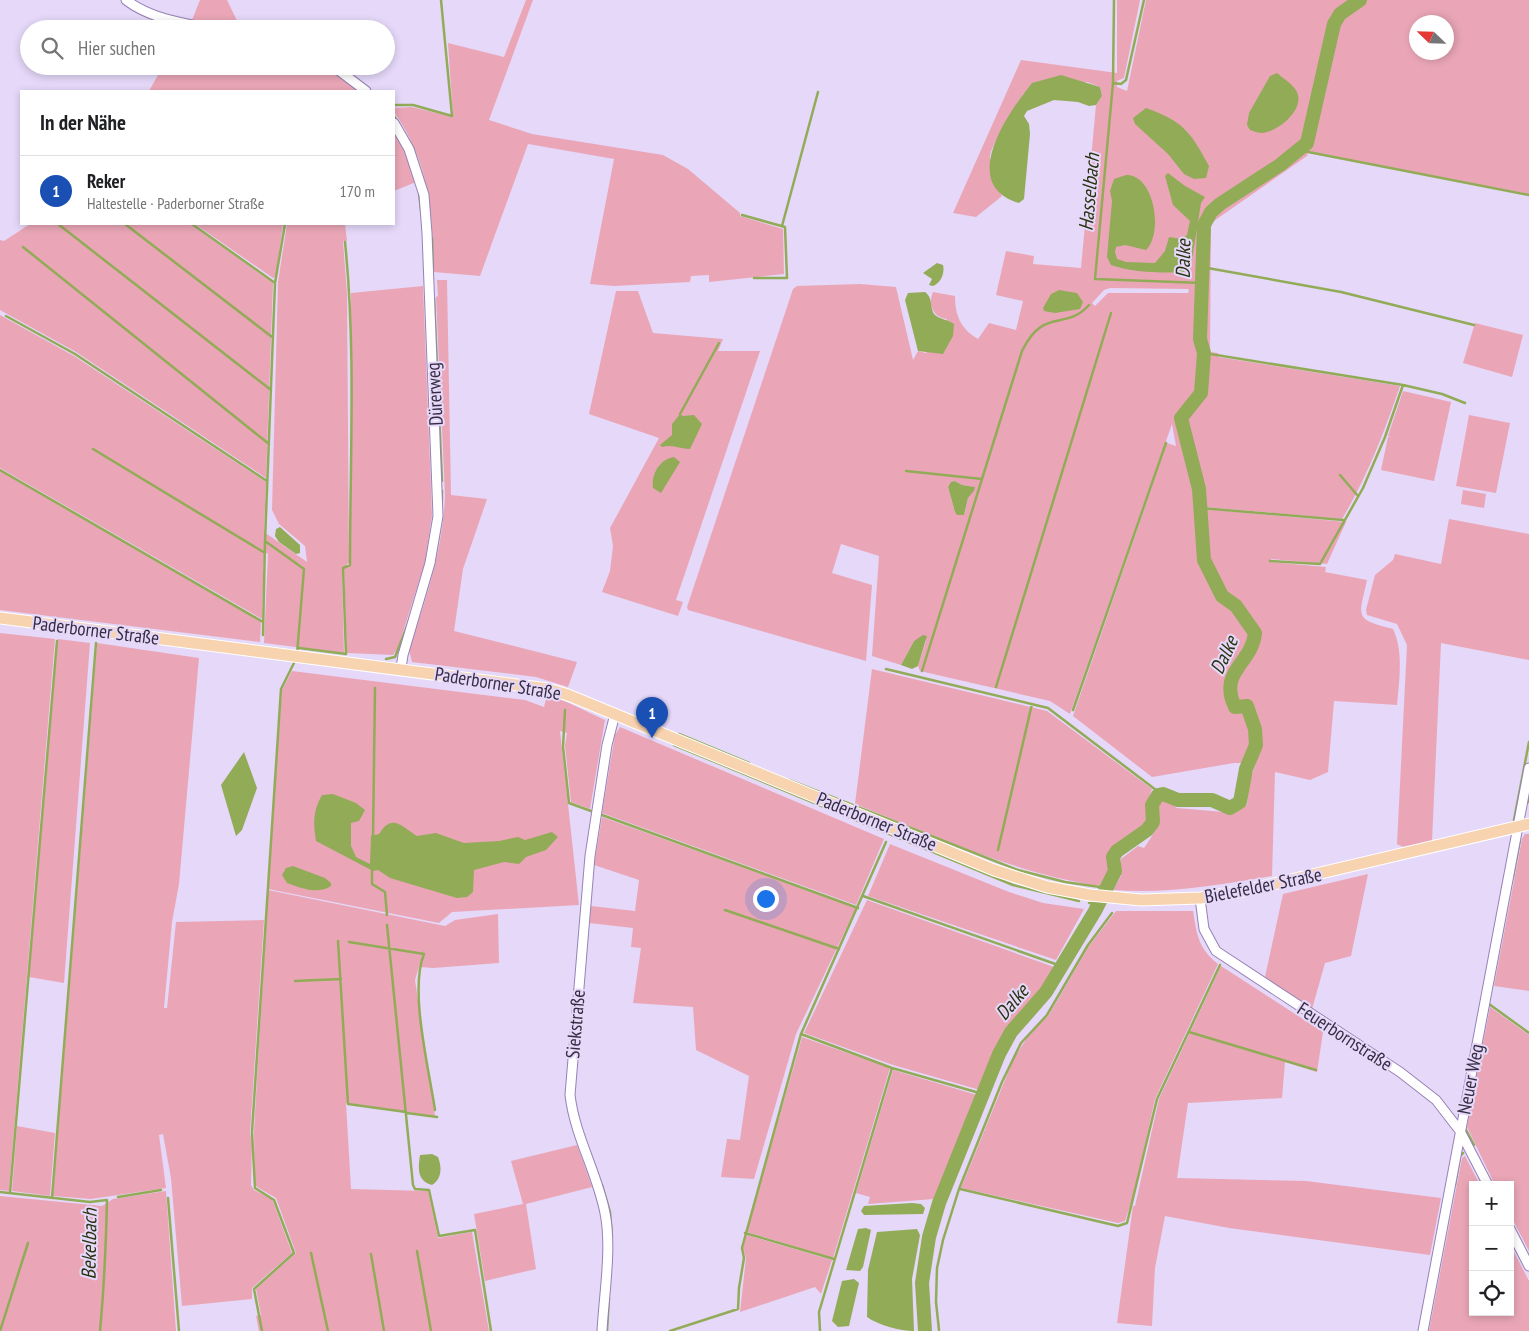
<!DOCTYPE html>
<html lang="de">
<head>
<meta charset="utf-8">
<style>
	:root { --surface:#fff; --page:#f2f2f2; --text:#202124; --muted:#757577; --line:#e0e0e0; --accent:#7c3aed }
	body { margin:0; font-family:"PT Sans Narrow",sans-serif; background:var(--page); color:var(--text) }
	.controls { position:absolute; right:15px; bottom:15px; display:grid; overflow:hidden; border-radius:0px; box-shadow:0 2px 8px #0003 }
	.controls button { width:45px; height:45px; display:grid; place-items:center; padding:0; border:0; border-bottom:1px solid var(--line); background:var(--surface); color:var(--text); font:25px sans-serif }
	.compass { position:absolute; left:1409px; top:15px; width:45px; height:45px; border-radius:50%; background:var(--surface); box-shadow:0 2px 8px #0003; rotate:293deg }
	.you { position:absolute; left:765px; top:898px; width:18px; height:18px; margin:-12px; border:4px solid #fff; border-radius:50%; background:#1a73e8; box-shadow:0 0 0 8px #1a73e833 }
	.badge { display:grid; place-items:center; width:32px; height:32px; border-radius:50%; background:var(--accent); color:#fff; font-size:16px; font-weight:700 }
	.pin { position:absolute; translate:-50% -41px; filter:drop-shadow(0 1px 2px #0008) }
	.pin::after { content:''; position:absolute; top:26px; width:18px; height:15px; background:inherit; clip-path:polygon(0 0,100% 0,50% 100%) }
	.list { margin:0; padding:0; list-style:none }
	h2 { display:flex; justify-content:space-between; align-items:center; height:65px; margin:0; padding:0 20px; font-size:21px }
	h2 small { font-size:16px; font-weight:400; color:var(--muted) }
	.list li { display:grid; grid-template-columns:32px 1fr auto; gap:15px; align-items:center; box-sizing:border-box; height:70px; padding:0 20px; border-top:1px solid var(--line) }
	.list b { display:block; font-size:19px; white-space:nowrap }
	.list p { margin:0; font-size:16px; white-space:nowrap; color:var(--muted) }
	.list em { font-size:16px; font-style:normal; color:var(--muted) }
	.icon { flex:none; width:28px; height:28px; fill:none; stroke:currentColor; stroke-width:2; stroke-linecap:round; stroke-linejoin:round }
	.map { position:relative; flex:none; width:1529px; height:1331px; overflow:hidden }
	.search { position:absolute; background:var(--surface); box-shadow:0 2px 8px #0003; left:20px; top:20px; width:375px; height:55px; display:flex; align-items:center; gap:12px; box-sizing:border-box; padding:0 18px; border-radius:28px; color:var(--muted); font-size:19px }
	.panel { position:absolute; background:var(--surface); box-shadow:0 2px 8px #0003; left:20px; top:90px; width:375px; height:135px; border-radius:0px }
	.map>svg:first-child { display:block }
	.green { fill:#eaa6b7; fill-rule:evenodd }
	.water { fill:#92ab57 }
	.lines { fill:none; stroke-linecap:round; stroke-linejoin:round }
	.stream { stroke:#92ab57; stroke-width:2.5 }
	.river { stroke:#92ab57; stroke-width:14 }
	.minor-casing { stroke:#9782b5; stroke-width:11 }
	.major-casing { stroke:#fff; stroke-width:13 }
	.minor { stroke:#fff; stroke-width:9 }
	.major { stroke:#f8d3b0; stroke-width:11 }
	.labels { text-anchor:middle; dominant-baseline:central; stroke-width:4; stroke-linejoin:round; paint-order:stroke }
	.street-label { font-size:19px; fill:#352c42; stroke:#e5d8f9 }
	.water-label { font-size:20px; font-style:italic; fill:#29330f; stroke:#e5d8f9 }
</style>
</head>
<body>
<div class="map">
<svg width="1529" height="1331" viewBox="0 0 1529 1331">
	<rect width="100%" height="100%" fill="#e5d8f9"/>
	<!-- green -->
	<path class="green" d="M200,0H227L241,29L192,20Z
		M526,0H533L489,120L532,134L663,155L688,169L740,213V216L783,229L784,274L709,282V275L691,276L690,282L614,286L590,284L614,159L528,144L480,276L434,272C432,211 430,164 394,112V108L412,107L453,117L448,43L504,57Z
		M1117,0H1140L1124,78L1117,81V87L1127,91L1146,0H1529V194L1308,153L1307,156L1211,223L1210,352L1218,353V357L1400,386C1384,433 1367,477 1342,519L1205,507V509L1346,522L1327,564L1271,559L1270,562L1326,567L1325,572L1367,580C1359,617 1353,619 1393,629C1404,652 1399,681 1397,705L1334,701L1328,772L1310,780L1275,772L1272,876C1219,885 1167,894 1113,890L1121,876V859L1138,846L1144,848C1155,833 1159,824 1158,806L1162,800L1167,801L1177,808L1235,813L1247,805L1250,780L1256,763H1234L1152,777L1073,716L1167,443L1176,446L1172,424L1070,714L1050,701L920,671L918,666L926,641L920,638L914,641L901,665L872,656L879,556L841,544L832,573L872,585L866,661L688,610L687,607L793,289L797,286L860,284L896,287L913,360L918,351L926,353L947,319C932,317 928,304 933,292L955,296C955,316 961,329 978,339L989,323L1016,330L1023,301L996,295L1006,251L1034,256L1033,264L1081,268L1096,105L1102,96L1100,87L1087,82L1024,93C1016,105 992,143 990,156C989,164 997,189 1002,196L976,217L953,213L1021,60L1117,73ZM1416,22H1446V52H1416ZM1110,288L1188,289L1189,290L1188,293H1108L1095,306L1092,303L1104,290ZM955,481L962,485L974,487V491L968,498L964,515L955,512L948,487Z
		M163,66H326L360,91H149Z
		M394,132L405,151L416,182L394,191Z
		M30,224H190L273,283L266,478L76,352L0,310V240L4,241Z
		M195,224H283L276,276L273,278Z
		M287,224H345L347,241H343L347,294L349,563L342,568L344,653L264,643L268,554L264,551L262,619L0,468V315L74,356L266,482L264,532L307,562L305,546L279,524L272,510L278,282Z
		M437,280H447L451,495L487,499L463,569L454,631L577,662L568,687L536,677L412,662L409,650C426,599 443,550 445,495L436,297L438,296Z
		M423,286L432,515L425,562L398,648L393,655L347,653L344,568L351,565V293Z
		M616,291H638L653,333L723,339L718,351H760L676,600L683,602L678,616L602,592L610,571L613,546L610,528L659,438L589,414Z
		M1475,323L1523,335L1512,377L1463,363Z
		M1403,391L1451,402L1434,481L1381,470L1388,437H1391L1388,436Z
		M1469,415L1510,423L1496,493L1456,486Z
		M0,471L261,622L260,642L0,610Z
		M1463,490L1486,494L1484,508L1461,504Z
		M1449,519L1529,534V660L1441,643L1432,841L1403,847L1397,844L1407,645L1397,624L1367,615L1366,610L1375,575L1393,560L1395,554L1441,564Z
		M0,633L55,639L9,1191L0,1190Z
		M58,639L90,643L64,983L29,977Z
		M97,643L199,658L179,884L172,922L164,1008H167L176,922L264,920L250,1133L252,1142L251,1185L254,1190L272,1199L292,1253L252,1288V1299L182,1306L171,1178L163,1134L159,1135L166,1188L91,1199L53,1196Z
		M872,669L1047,711L1152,789L1147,804V820L1142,827L1115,848L1111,856L1110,869L1101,886C1015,874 936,836 855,804Z
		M292,671L525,700L544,707L547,695C568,701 585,711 605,720L590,809L571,802L565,746L567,733L560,731L579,905L452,912L439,923L268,889L282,690Z
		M620,727L884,839L856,905L602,813L615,735Z
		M602,817L856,908L796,1034L754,1179L721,1177L727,1139L740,1140L749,1076L696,1050L693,1007L633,1003L641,948L631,947L633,928L589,923L591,906L635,911L639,880L594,865Z
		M1525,834H1529V991L1494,986L1522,839Z
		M890,844L1009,892L1043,903L1084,909L1056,960L868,896Z
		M1368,874L1351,956L1325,963L1312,1009L1265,977L1283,894Z
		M268,890L445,926L455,920L498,914L499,963L433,968L420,967L425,954L423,953L415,980L435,1116L346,1103L351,1189L428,1191L438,1238L472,1232L489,1331H259L256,1316L261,1315L256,1289L296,1253L276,1198L257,1187L255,1184L254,1131Z
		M867,900L1054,967L1043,988L1006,1029L980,1090L893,1065L804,1033Z
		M1116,911H1193C1197,935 1198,948 1218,964L1155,1099L1133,1197L1125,1221L1118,1223L961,1188L1014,1058L1030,1033L1049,1015L1089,946Z
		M1221,966L1323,1032L1317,1072L1285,1062L1282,1098L1188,1103L1177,1178L1306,1181L1441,1198L1430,1255L1229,1228L1165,1216L1155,1268L1152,1326L1117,1323L1133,1206H1135L1159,1099Z
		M1490,1007L1529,1035V1251L1510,1214V1185H1495L1467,1127Z
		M802,1037L890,1068L833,1258L747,1232Z
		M893,1070L977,1095L934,1199L868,1204L870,1197L856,1193Z
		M17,1126L55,1133L50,1196L12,1191Z
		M577,1145L592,1187L526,1204L536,1269L485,1281L474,1214L523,1204L511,1161Z
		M1465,1156L1480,1185H1473V1312H1510V1244L1529,1281V1331H1429L1462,1158Z
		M166,1191L176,1331H0V1196L102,1206L113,1199Z
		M747,1235L832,1260L821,1294L815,1287L740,1312L746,1258L743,1248Z"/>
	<!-- water -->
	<path class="water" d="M1277,73C1284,79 1293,84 1297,92C1305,110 1278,132 1262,133C1258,133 1254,131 1250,130L1247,125L1249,113L1270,76Z
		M1061,75L1100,87L1102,96L1096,105L1089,106L1078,102L1054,100L1027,111L1024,116L1029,124L1030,134L1024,199L1019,203C958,185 1007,114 1032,83Z
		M1146,108C1184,122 1190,131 1209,166L1206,178L1194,179L1184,174L1168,154L1135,124L1133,118Z
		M1168,173L1185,186L1205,197L1201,203L1191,266L1187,272C1163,273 1134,273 1111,265L1107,257L1112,201L1110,191L1114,179C1118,178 1122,176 1126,175C1154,174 1164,232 1146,250L1125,245L1116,247L1115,252L1117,259L1126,262L1155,263L1165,251L1169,237L1182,239L1187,235L1190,221L1173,205L1165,176Z
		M937,263L943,265C945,273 941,283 933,286L929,285L932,279L923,273Z
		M1059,290L1077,293L1083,302L1080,309L1055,313L1044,311L1043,308L1051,294Z
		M925,292C934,299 929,308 935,315C939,319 949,320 954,324L953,336L943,354L918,351L905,300L908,293Z
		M680,414L683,416L694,415L702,424L690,449C680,449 673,444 662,447L660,445L672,435V424Z
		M674,457L680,462L661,493L653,488C651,474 660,459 674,457Z
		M955,481L962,485L975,487L974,491L968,498L964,515H957L955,512L948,487L951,482Z
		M280,527L300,545V553L296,554L279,542L275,536L276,529Z
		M923,635L927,636L918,666L912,669L901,665L914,641Z
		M244,752L257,788L242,830L236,836L221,785Z
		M333,794L356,803L365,810L359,821L351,823V846L356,857L370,864L371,836L379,834C392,813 401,826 417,836L436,833L464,843L499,841L518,837L525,840L552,832L558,837L546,850L526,857L519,864L504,862L474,870L473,892L467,897L457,898L390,878L378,870L373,871L316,841C313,823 313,811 322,795Z
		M293,866L325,878L331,883V886C318,895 301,888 287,883L282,875L286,868Z
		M432,1154L438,1157C442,1167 442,1179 432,1185C417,1181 418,1169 420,1155Z
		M912,1203L921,1204L925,1208L923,1214L864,1215L861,1211L864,1206Z
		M866,1228L871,1230L863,1267L860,1271L846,1270L858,1229Z
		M917,1229L920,1235L912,1279L914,1331C900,1331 878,1325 867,1317L868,1270L877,1232Z
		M854,1279L859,1283L849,1326L838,1327L832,1321L842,1281Z"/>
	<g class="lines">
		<!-- stream -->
		<path class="stream" d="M1114,0L1113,83L1095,279L1202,283
			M1113,83L1121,84L1126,80L1144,0
			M394,105H413L452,116L441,0
			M394,116L413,148L428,195
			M1298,150L1529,195
			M419,193L421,210
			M742,215L785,227L787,278H754
			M58,224L271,390
			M125,224L272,337
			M192,224L275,283
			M285,224L275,283L265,541L304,569L297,654
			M782,226L818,92
			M432,238L433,269
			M23,247L269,444
			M1202,267L1341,292L1474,325
			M434,298L442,481
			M6,316L75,354L267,481
			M1204,353L1403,385L1442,394L1465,403
			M680,414L719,343
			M93,449L265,553
			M0,470L263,622
			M906,471L982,479
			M1340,475L1358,496
			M1201,508L1343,520
			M1270,561L1320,564L1363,488L1385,437L1403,385
			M422,604C434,566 442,531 442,491
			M263,635L265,541
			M299,648L346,654L343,568L350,565C350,458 356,349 345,242
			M386,659L395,657L409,621
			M886,669L1048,708L1156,790L1158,795
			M922,671L1022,351C1044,306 1065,332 1089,305
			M996,687L1111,313
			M565,710L563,747L569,803L591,811
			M1073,710L1166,443
			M679,734L749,763
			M674,745L1013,885L1079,901
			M789,780L1018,870L1065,882L1107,888
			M1528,802L1529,797
			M602,815L858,908
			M1514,820L1529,742
			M373,839L375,688
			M998,850L1032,704
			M372,869V884L385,892L387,915
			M1513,877L1520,839
			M863,896L1061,966
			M1089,903L1098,904
			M725,910L839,949
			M387,925L413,1185L415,1189L429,1190L439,1236L475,1230L491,1331
			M338,941L348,1104L406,1112
			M349,942L424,954C409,990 429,1069 435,1110
			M295,981L341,979
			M1489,1004L1529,1033
			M1189,1032L1316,1070
			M801,1034L892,1068L983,1094
			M407,1113L437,1117
			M1465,1128L1474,1145L1472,1146
			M602,1185L610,1212L612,1236
			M1455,1185L1460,1156L1463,1153
			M960,1189L1118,1226L1127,1223L1157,1099L1220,965
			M0,1192L90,1202L107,1200C106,1244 104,1288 100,1331
			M10,1193L57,641
			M118,1197L161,1190
			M52,1198L96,643
			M168,1198L179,1331
			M745,1233L834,1259
			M417,1251L431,1331
			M311,1253L328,1331
			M371,1254L384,1331
			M939,1330L936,1302L937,1268L943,1240L959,1189L1002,1082L1021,1043L1047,1015L1088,945L1112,913
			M0,1331L28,1243
			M262,1331L254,1289L294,1253L274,1200L255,1188L252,1132L281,689L296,659
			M607,1331L609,1298
			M670,1331L738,1309L739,1288L744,1258L742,1248L801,1034L886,842
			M820,1331L819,1312L892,1068"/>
		<!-- river -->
		<path class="river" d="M925,1331L922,1283L929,1237L939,1203L999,1054L1011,1032L1046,992L1095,911L1115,871L1113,857L1117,851L1147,830L1153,822L1152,805L1158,795L1163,794L1178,800H1212L1230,808L1240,802L1246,769L1256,745L1255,729L1247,706L1235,707C1218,671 1252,664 1255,633L1236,606L1222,596L1204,560L1199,489L1181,418L1201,393L1204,353L1200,339L1204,225L1211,212L1220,204L1280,165L1307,143L1334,24L1340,14L1360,0"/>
		<defs>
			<path id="minor" d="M126,0C151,19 181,22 210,29
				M333,66L366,91
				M394,123L409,149L424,195L427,233L438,516L430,563L403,655L401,668
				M1200,898L1204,929L1216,951L1400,1072L1436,1100L1460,1131L1488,1185
				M1510,1229L1529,1266
				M602,1331C604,1294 612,1248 605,1213C597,1172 575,1137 570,1095L590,856L607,745L615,714
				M1423,1331L1529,768"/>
			<path id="major" d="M0,618L548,689L568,695L994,870L1047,887L1090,895L1141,900L1200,898L1244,891L1529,824"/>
		</defs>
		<!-- minor casing -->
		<use href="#minor" class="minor-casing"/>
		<!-- major casing -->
		<use href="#major" class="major-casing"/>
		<!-- minor -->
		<use href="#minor" class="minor"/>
		<!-- major -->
		<use href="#major" class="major"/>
	</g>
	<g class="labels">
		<!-- street labels -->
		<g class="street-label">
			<text transform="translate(434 394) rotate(-93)">Dürerweg</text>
			<text transform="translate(96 630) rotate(7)">Paderborner Straße</text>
			<text transform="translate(498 683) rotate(9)">Paderborner Straße</text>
			<text transform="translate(877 821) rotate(22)">Paderborner Straße</text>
			<text transform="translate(1263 885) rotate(-11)">Bielefelder Straße</text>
			<text transform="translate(575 1024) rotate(-85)">Siekstraße</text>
			<text transform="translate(1345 1036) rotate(33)">Feuerbornstraße</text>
			<text transform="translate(1470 1079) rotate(-79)">Neuer Weg</text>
		</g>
		<!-- water labels -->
		<g class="water-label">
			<text transform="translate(1089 192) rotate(-85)">Hasselbach</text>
			<text transform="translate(1183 259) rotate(-89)">Dalke</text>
			<text transform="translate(1224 655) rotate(-65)">Dalke</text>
			<text transform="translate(1012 1002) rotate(-50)">Dalke</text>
			<text transform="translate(89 1244) rotate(-89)">Bekelbach</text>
		</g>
	</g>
</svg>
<div class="controls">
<button>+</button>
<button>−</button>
<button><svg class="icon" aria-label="locate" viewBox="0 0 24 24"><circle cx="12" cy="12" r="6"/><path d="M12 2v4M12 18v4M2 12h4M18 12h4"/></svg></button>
</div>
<svg class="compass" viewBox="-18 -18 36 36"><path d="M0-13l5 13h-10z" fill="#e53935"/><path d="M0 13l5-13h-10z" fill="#757577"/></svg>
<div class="you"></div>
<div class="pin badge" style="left:652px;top:738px;background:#1a4fb4">1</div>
<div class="search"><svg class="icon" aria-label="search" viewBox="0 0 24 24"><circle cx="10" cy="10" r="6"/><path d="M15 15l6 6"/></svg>Hier suchen</div>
<section class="panel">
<h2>In der Nähe<small></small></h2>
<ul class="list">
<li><span class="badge" style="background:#1a4fb4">1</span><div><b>Reker</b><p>Haltestelle · Paderborner Straße</p></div><em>170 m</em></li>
</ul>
</section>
</div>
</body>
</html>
